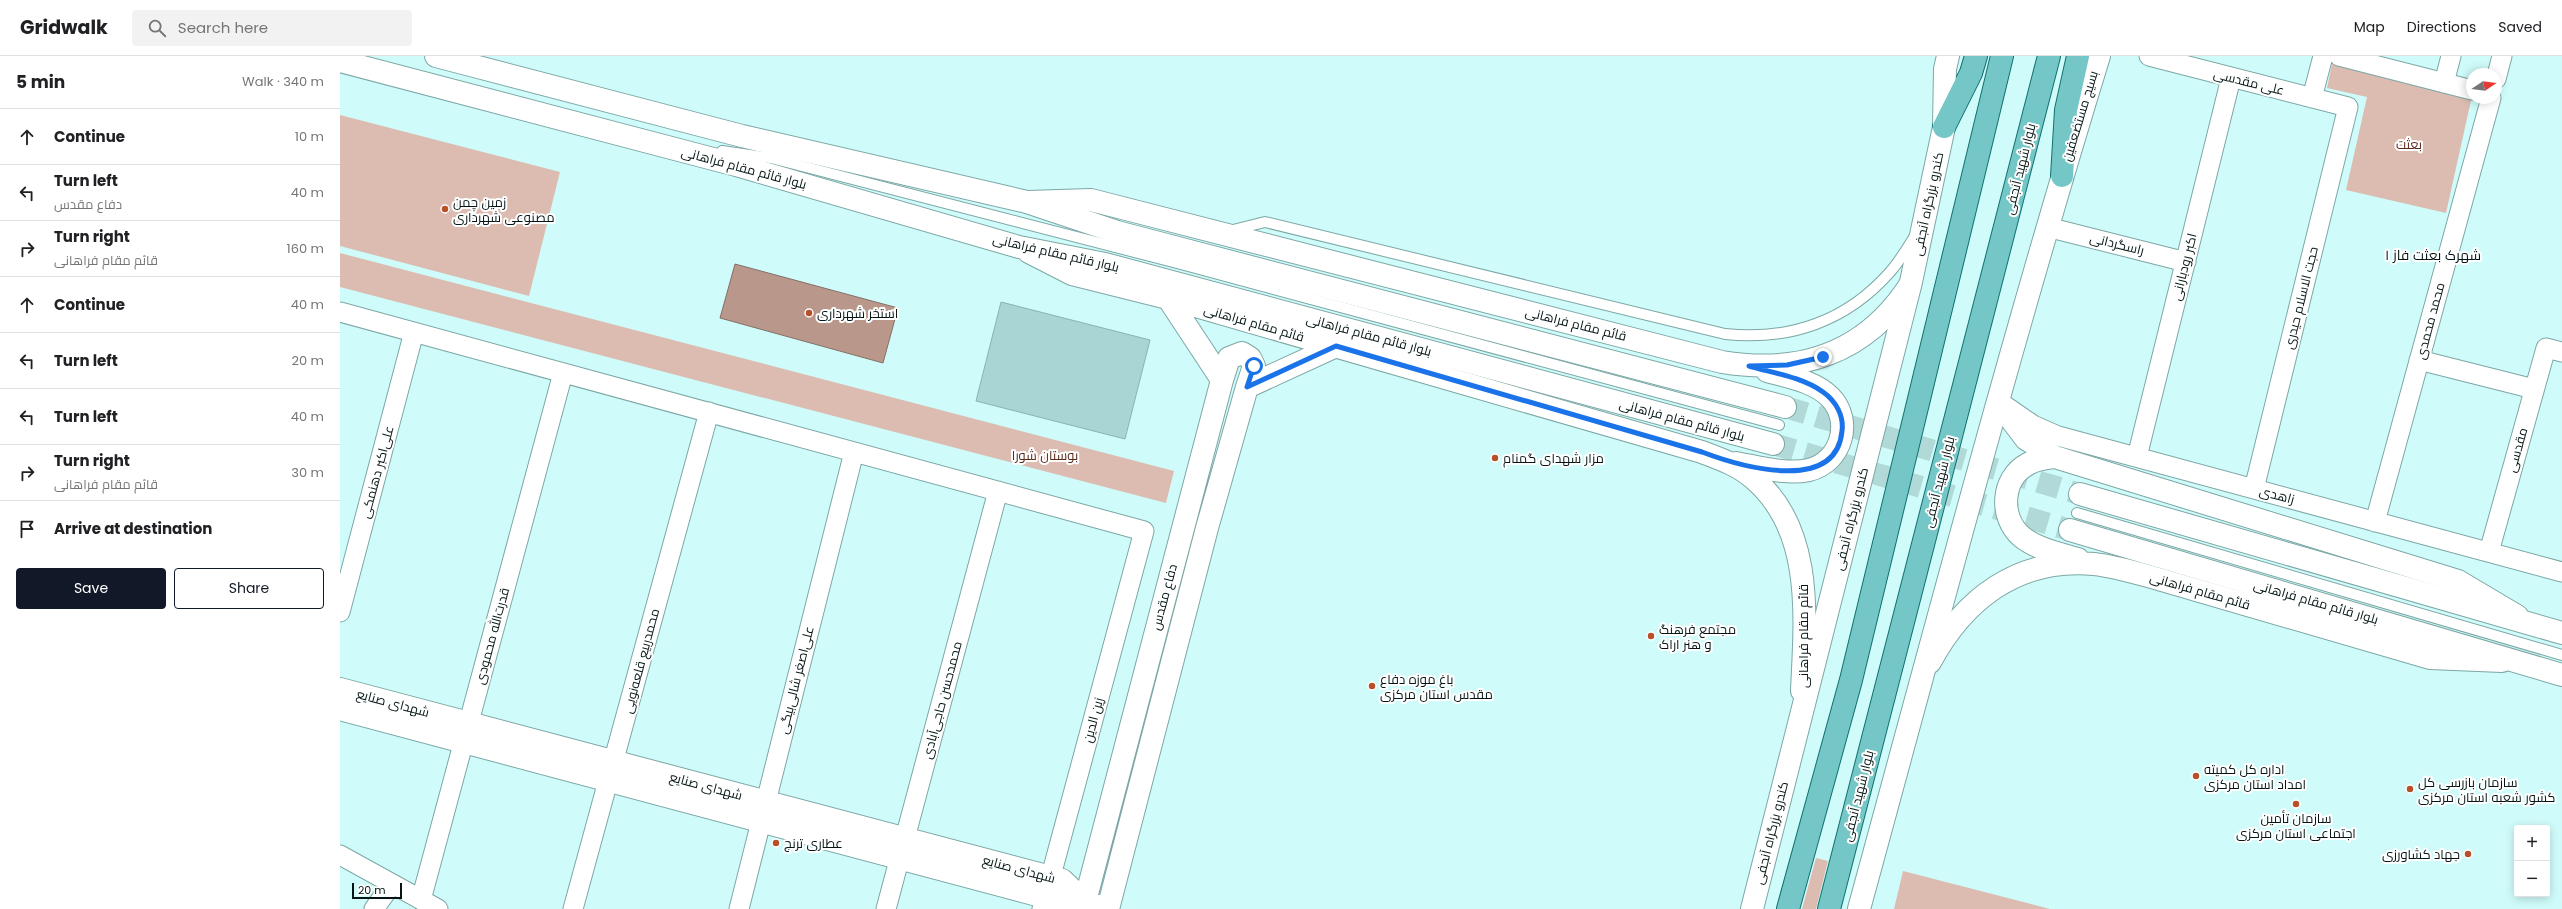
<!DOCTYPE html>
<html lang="en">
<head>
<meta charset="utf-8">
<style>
	:root { --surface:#fff; --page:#f2f2f2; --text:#202124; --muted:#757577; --line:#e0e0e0; --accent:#111827 }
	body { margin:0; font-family:Poppins,Cairo,sans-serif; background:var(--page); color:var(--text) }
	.controls { position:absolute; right:12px; bottom:12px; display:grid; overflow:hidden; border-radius:4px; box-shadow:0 2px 10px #0003 }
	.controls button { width:36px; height:36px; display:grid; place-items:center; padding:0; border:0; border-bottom:1px solid var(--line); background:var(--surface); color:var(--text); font:20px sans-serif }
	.compass { position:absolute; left:2126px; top:12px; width:36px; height:36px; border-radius:50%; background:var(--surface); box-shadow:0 2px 10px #0003; rotate:77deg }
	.scale { position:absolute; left:12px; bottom:10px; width:50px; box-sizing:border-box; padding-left:4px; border:2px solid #051515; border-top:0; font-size:11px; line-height:14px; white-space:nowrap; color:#051515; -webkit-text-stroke:3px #fff; paint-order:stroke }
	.stop { position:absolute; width:12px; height:12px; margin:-9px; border:3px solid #1a73e8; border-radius:50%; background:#fff }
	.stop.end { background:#1a73e8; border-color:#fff; box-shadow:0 1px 4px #0008 }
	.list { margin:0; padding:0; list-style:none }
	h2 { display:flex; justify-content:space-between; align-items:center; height:52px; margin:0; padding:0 16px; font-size:17px }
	h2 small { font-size:13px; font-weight:400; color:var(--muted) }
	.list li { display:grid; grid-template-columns:26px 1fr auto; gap:12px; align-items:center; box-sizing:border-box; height:56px; padding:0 16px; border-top:1px solid var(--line) }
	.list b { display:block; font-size:15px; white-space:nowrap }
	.list p { margin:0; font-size:13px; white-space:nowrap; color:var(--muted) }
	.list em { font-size:13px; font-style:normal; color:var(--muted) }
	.actions { display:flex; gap:8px; padding:12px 16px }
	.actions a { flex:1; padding:9px 0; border:1px solid var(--accent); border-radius:4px; text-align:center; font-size:14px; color:var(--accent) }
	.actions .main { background:var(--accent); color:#fff }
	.icon { flex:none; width:22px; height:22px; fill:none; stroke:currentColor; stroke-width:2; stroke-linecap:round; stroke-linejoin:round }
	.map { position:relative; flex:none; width:2222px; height:853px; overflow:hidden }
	header { display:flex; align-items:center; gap:24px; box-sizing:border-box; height:56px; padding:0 20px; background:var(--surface); border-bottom:1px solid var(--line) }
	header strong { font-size:19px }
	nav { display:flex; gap:22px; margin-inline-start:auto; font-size:14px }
	.search { width:280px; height:36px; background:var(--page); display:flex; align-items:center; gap:10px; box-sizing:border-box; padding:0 14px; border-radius:4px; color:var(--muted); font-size:15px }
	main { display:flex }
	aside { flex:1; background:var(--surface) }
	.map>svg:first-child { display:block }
	.green { fill:#dcbcb1 }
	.water { fill:#ba978b; stroke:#847068 }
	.building { fill:#a9d6d4; stroke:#88b4b2 }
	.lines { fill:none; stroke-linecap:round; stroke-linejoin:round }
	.secondary-tunnel { stroke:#b1d9d8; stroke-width:22; stroke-dasharray:22 11; stroke-linecap:butt }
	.service-casing { stroke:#7ca7a5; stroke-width:12 }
	.minor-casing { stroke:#7ca7a5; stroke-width:21 }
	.tertiary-casing { stroke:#7ca7a5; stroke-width:24 }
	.secondary-casing { stroke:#7ca7a5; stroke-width:24 }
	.primary-casing { stroke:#11716f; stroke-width:24 }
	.service { stroke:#fff; stroke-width:10 }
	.minor { stroke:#fff; stroke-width:19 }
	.tertiary { stroke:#fff; stroke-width:22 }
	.secondary { stroke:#fff; stroke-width:22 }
	.primary { stroke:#74c7c6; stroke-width:22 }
	.route { stroke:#1a73e8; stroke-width:5 }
	.poi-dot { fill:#b75029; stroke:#fff; stroke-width:1.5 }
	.labels { text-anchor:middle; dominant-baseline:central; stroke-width:4; stroke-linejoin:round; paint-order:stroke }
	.street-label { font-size:13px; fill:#051515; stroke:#fff }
	.park-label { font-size:13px; fill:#582818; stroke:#fff }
	.poi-label { font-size:13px; fill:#051515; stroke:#fff; text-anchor:start }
	.neighbourhood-label { font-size:14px; fill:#051515; stroke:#fff }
</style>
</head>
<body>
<header>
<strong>Gridwalk</strong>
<div class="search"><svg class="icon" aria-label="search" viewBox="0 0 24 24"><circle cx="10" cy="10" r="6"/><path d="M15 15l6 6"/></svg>Search here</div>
<nav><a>Map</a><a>Directions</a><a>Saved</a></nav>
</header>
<main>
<aside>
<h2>5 min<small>Walk · 340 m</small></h2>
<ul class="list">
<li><svg class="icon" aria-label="ahead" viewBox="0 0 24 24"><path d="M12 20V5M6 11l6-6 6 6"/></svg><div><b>Continue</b></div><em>10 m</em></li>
<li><svg class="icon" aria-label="left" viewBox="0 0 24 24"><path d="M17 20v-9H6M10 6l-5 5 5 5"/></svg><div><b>Turn left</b><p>دفاع مقدس</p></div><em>40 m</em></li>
<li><svg class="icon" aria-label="right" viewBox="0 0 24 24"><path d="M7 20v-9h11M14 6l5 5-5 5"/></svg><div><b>Turn right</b><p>قائم مقام فراهانی</p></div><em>160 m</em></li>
<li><svg class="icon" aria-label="ahead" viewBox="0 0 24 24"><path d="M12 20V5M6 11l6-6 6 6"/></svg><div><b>Continue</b></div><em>40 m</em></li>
<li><svg class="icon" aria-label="left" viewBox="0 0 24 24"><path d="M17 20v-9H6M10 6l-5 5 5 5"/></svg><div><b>Turn left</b></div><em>20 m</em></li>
<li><svg class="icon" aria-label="left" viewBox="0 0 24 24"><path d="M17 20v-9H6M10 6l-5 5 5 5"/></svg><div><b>Turn left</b></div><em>40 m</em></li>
<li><svg class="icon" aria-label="right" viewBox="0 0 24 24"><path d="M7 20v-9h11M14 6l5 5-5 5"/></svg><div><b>Turn right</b><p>قائم مقام فراهانی</p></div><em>30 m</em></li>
<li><svg class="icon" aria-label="arrive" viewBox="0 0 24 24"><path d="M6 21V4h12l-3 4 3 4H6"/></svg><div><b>Arrive at destination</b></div></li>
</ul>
<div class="actions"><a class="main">Save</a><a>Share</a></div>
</aside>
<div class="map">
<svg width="2222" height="853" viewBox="0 0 2222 853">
	<rect width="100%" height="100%" fill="#cffcfa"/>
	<!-- green -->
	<path class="green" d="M1992,8L2132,40L2106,157L2006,134L2027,41L1987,32Z
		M0,59L220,116L189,240L0,190Z
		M0,197L834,415L826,447L0,231Z
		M1476,802L1488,805L1476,853H1462Z
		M1563,815L1710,853H1554Z"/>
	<!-- water -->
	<path class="water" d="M395,208L558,252L543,307L380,262Z"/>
	<!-- building -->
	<path class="building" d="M661,246L810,284L785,383L636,345Z"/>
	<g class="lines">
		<!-- secondary-tunnel -->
		<path class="secondary-tunnel" d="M1445,351L1740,438
			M1433,388L1730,474"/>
		<defs>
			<path id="service" d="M382,95L431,102L837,207L1439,369
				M889,175L925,166L1385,278C1450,285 1507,265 1550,216C1560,205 1567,192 1575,180
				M1737,457L2222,599"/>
			<path id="minor" d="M1809,0L2008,51L1914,433
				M1999,0L2132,34
				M2156,23L2162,0
				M2104,27L2111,0
				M1972,42L1983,0
				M1707,171L1846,206
				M0,256L804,475L702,853
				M2079,304L2194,333
				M1664,349L1693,369L1718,380L2222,516
				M1797,401L1891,22
				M2035,466L2151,42
				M2149,496L2206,292L2222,296
				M0,556L74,276
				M0,799L98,853
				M81,844L223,317
				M34,853L52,828
				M233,853L369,356
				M399,853L514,396
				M546,853L658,435"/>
			<path id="tertiary" d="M688,146L751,144L1382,306C1460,319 1526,297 1570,229
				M689,196L732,218L828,242L1362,396C1380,403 1398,409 1413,422C1475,474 1465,564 1462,635
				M882,324L889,302L902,297L910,302L914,310L907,331
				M1658,346L1686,383L1715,401L2118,525L2177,560
				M1715,401C1706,402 1696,403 1688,408C1661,422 1659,462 1682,481C1697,493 1720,498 1738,503
				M1396,407C1419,411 1447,419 1469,414C1502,406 1513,364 1490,341C1474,325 1448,321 1427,315
				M1590,606C1624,543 1678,501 1754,508C1772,510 1790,515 1808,520L2090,602L2162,605
				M0,633L722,824L745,846
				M0,653L705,841L722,845L745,846L767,853
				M743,853L882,324L828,242
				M768,853L867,472L907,331L996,290"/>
			<path id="secondary" d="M96,0L402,80L687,146L777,176L1445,351
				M0,5L396,109L679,191L765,208L1433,388
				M1740,438L2222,577
				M1730,474L2222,619
				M1412,853L1571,226L1604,71L1605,13L1608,0
				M1519,853C1597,568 1672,282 1759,0"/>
			<path id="primary" d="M1604,71L1631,17L1636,0
				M1722,120L1726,54L1738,0
				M1448,853L1511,624L1662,0
				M1489,853L1709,0"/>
		</defs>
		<!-- service casing -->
		<use href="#service" class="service-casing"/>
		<!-- minor casing -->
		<use href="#minor" class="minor-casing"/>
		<!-- tertiary casing -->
		<use href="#tertiary" class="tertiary-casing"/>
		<!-- secondary casing -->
		<use href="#secondary" class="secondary-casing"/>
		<!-- primary casing -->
		<use href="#primary" class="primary-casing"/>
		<!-- service -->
		<use href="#service" class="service"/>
		<!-- minor -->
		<use href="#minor" class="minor"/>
		<!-- tertiary -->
		<use href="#tertiary" class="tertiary"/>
		<!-- secondary -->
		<use href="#secondary" class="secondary"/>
		<!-- primary -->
		<use href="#primary" class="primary"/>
	</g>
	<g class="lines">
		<!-- route -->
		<path class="route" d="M914,310L907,331L996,290L1362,396C1399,410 1496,439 1502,375C1504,360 1496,345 1483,336C1462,321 1433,317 1409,310L1447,309L1483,301"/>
	</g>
	<!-- markers -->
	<g class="poi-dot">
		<circle cx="105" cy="153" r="4"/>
		<circle cx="469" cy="257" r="4"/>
		<circle cx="1155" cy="402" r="4"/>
		<circle cx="1311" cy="580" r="4"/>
		<circle cx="1032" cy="630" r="4"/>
		<circle cx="1856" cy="720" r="4"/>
		<circle cx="2070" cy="733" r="4"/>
		<circle cx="1956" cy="748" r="4"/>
		<circle cx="436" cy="787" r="4"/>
		<circle cx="2128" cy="798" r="4"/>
	</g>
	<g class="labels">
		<!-- street labels -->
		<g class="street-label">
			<text transform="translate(1909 26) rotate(14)">علی مقدسی</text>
			<text transform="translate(1740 60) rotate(-73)">بسیج مستضعفین</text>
			<text transform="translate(404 112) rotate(15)">بلوار قائم مقام فراهانی</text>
			<text transform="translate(1680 113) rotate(-76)">بلوار شهید آنجفی</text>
			<text transform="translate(1588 148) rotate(-78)">کندرو بزرگراه آنجفی</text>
			<text transform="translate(1777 188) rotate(14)">راسگردانی</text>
			<text transform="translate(716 197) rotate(13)">بلوار قائم مقام فراهانی</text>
			<text transform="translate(1844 211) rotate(-76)">اکبر رودبارانی</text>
			<text transform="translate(1961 242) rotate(-76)">حجت الاسلام حیدری</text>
			<text transform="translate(2090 265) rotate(-75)">محمد محمدی</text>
			<text transform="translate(914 267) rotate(16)">قائم مقام فراهانی</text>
			<text transform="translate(1236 268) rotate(14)">قائم مقام فراهانی</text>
			<text transform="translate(1029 279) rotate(15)">بلوار قائم مقام فراهانی</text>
			<text transform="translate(1342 364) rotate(15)">بلوار قائم مقام فراهانی</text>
			<text transform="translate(2177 394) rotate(-74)">مقدسی</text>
			<text transform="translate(37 416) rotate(-75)">علی‌اکبر دهنمکی</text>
			<text transform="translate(1599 426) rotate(-76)">بلوار شهید آنجفی</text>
			<text transform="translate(1937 439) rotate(15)">زاهدی</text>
			<text transform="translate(1511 463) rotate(-76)">کندرو بزرگراه آنجفی</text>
			<text transform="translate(1860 535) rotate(16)">قائم مقام فراهانی</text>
			<text transform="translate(824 541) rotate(-75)">دفاع مقدس</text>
			<text transform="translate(1976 546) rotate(16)">بلوار قائم مقام فراهانی</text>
			<text transform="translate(152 580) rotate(-75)">قدرت‌الله محمودی</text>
			<text transform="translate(1463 580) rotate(-90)">قائم مقام فراهانی</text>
			<text transform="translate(301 605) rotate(-75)">محمدربیع قلعه‌نویی</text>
			<text transform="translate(456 624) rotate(-76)">علی‌اصغر شالی‌بیگی</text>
			<text transform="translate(602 644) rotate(-75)">محمدحسن حاجی‌آبادی</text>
			<text transform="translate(53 647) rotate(15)">شهدای صنایع</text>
			<text transform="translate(753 664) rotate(-75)">زین الدین</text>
			<text transform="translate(366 730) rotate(15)">شهدای صنایع</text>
			<text transform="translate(1518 740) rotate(-76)">بلوار شهید آنجفی</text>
			<text transform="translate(1431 777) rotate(-76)">کندرو بزرگراه آنجفی</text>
			<text transform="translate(679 813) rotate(15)">شهدای صنایع</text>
		</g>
		<!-- park labels -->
		<g class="park-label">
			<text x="2069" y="88">بعثت</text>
			<text x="705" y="399">بوستان شورا</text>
		</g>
		<!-- poi labels -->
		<g class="poi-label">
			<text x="113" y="146">زمین چمن<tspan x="113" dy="15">مصنوعی شهرداری</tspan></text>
			<text x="477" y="257">استخر شهرداری</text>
			<text x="1163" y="402">مزار شهدای گمنام</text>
			<text x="1319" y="573">مجتمع فرهنگ<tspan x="1319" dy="15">و هنر اراک</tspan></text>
			<text x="1040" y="623">باغ موزه دفاع<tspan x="1040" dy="15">مقدس استان مرکزی</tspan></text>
			<text x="1864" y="713">اداره کل کمیته<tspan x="1864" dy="15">امداد استان مرکزی</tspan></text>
			<text x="2078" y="726">سازمان بازرسی کل<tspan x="2078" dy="15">کشور شعبه استان مرکزی</tspan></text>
			<text x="1956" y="762" text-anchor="middle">سازمان تأمین<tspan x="1956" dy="15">اجتماعی استان مرکزی</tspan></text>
			<text x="444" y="787">عطاری ترنج</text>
			<text x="2120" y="798" text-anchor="end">جهاد کشاورزی</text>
		</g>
		<!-- neighbourhood labels -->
		<g class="neighbourhood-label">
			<text x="2093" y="199">شهرک بعثت فاز ۱</text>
		</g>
	</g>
</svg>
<div class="controls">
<button>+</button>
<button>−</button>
</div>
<svg class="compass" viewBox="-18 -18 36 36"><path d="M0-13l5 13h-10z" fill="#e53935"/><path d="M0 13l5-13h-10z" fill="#757577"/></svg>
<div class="scale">20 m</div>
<div class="stop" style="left:914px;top:310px"></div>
<div class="stop end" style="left:1483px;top:301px"></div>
</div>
</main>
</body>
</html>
